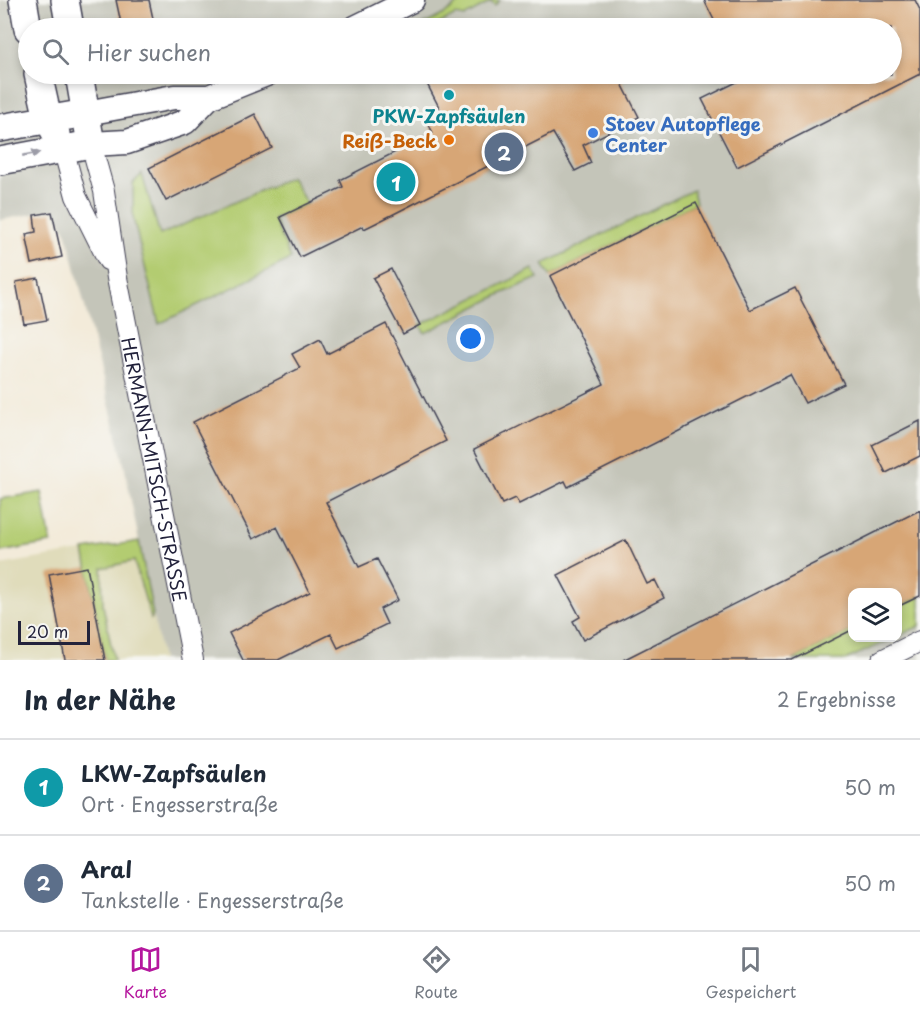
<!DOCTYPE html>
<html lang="de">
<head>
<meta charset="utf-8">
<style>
	:root { --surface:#fff; --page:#f6f6f7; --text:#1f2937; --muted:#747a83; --line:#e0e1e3; --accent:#b5179e }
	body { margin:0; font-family:"Playpen Sans",sans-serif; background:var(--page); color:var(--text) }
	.controls { position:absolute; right:18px; bottom:18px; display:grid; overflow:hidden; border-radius:12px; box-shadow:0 3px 9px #0003 }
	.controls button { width:54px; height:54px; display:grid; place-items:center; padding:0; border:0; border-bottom:2px solid var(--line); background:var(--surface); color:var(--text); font:30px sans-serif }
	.scale { position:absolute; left:18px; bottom:15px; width:72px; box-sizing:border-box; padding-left:6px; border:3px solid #22223b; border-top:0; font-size:16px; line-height:21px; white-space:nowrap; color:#22223b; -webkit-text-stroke:4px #f6f6f2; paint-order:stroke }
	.you { position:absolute; left:471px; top:339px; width:21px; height:21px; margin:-15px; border:4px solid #fff; border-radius:50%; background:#1a73e8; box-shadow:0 0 0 9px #1a73e833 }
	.badge { display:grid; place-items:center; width:39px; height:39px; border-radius:50%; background:var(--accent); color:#fff; font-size:20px; font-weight:700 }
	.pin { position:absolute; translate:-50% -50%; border:3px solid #fff; box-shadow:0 2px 6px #0006 }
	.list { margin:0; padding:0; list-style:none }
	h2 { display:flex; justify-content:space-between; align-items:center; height:78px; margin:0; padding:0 24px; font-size:26px }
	h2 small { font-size:20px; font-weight:400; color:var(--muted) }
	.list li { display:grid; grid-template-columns:39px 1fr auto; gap:18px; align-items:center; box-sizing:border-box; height:96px; padding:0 24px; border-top:2px solid var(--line) }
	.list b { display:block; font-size:22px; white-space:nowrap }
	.list p { margin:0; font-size:20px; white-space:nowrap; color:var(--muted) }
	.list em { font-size:20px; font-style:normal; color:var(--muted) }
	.icon { flex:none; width:33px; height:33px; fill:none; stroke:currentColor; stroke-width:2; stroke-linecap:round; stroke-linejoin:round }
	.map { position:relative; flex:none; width:920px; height:660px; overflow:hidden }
	.search { position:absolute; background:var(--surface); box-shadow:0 3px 9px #0003; left:18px; right:18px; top:18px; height:66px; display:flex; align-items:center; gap:15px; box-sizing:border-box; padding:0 21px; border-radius:33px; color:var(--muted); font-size:22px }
	.sheet { height:270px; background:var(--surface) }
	nav { display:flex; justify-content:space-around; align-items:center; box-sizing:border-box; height:84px; border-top:2px solid var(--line); background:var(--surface); font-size:16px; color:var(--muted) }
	nav a { display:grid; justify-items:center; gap:3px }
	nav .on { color:var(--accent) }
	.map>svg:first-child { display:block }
	.built { fill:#e0dcbb }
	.industrial { fill:#c4c5b9; fill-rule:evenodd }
	.green { fill:#b3cc71; stroke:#6a7756; stroke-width:1.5 }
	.building { fill:#d7a676 }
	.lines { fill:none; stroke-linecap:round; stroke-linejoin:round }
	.minor-casing { stroke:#414053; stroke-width:22 }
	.tertiary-casing { stroke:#414053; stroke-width:27 }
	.secondary-casing { stroke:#414053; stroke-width:30 }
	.minor { stroke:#fff; stroke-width:20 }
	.tertiary { stroke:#fff; stroke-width:24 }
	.secondary { stroke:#fff; stroke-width:27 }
	.oneway { fill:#9c9ca7 }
	.culture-dot { fill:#0f9aa8; stroke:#f6f6f2; stroke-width:2 }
	.shop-dot { fill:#3f7fe0; stroke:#f6f6f2; stroke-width:2 }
	.food-dot { fill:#e8710a; stroke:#f6f6f2; stroke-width:2 }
	.labels { text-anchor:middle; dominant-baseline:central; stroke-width:6; stroke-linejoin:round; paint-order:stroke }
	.culture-label { font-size:18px; font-weight:bold; fill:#0d838f; stroke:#f6f6f2 }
	.shop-label { font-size:18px; font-weight:bold; fill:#366cbe; stroke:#f6f6f2; text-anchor:start }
	.food-label { font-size:18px; font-weight:bold; fill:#c56008; stroke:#f6f6f2; text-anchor:end }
	.street-label { font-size:18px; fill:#22223b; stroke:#f6f6f2 }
</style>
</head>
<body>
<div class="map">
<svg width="920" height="660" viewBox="0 0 920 660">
	<rect width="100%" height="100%" fill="#f6f6f2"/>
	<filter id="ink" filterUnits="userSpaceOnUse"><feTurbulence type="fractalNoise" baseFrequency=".0167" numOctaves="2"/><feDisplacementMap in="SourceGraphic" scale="12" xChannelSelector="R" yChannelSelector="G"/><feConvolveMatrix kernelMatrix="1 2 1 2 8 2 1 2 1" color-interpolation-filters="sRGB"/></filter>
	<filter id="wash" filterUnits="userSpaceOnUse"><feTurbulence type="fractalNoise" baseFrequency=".008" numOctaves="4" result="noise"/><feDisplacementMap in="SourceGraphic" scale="24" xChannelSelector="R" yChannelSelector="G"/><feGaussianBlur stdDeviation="1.35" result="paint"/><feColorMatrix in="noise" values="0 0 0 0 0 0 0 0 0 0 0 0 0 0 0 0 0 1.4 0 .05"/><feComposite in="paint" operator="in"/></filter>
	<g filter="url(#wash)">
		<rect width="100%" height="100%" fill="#f3ebda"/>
		<!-- built -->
		<path class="built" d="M139,541L162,660H0V565Z"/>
		<!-- industrial -->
		<path class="industrial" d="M0,0H920V660H162L124,464L67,234L54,210L0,220ZM28,28H892V74H28ZM852,592H898V638H852Z"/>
		<!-- green -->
		<path class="green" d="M463,0H500L495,6L491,2L464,17L456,15L431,28H418L446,13Z
			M142,174L160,235L291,177L307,204L274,219L291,259L159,324L133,218V183Z
			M693,190L696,203L550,276L543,264Z
			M533,269L538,278L501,294L425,333L420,325Z
			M42,492L51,543L0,552V499Z
			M139,541L153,615L151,619L134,561L102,568L103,605L114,660H105L84,550Z
			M920,596V626L898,636V607Z
			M852,630V638H894L845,660H792Z"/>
		<g id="blocks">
			<!-- building -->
			<path class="building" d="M116,0H149L155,28H122Z
				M704,0H915L920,10V74L737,167L702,99L753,74H891V28H718Z
				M422,74H617L639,117L583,145L591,163L575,171L553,133L376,223L364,229L363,226L300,257L280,217L343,187L340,180L433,133L427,121L442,113Z
				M255,114L272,148L166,201L149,168Z
				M696,203L750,310L795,288L844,384L805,403L790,375L568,487L565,481L519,504L515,498L502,504L474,449L604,384L550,276Z
				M52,212L62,257L32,264L26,234L36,232L34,215Z
				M391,269L420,325L403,334L373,278Z
				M38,278L47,320L24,324L16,282Z
				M386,324L446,441L326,502L359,567L377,559L398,600L380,609L387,624L338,648L331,634L278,660H243L229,633L310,592L277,527L253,539L193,422L300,368L292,354L320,339L327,354Z
				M920,421V456L886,473L872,445Z
				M920,510V596L897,607V592H852V630L792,660H623Z
				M626,540L647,584L655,580L664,598L583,640L573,621L580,617L558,575Z
				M87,567L105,660H65L49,574Z"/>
		</g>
	</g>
	<g filter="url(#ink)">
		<use href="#blocks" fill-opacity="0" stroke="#414053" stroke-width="1.5"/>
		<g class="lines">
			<defs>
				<g id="minor">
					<path id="s1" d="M91,144L104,191L117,278L193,660"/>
					<path d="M63,148L76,196L108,260"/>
					<path d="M882,660L920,641"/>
				</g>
				<path id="tertiary" d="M355,28L412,0
					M86,113L174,97H209L266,74
					M91,144L127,142L185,122L209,97"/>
				<path id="secondary" d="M23,0L28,29
					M65,0L70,28
					M38,74L48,119L56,134
					M0,128L86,113
					M0,161L91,144L79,74"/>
			</defs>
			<!-- minor casing -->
			<use href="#minor" class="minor-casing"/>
			<!-- tertiary casing -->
			<use href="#tertiary" class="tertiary-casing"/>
			<!-- secondary casing -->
			<use href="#secondary" class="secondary-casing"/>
			<!-- minor -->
			<use href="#minor" class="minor"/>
			<!-- tertiary -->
			<use href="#tertiary" class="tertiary"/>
			<!-- secondary -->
			<use href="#secondary" class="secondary"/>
		</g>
		<!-- one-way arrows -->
		<defs><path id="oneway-solid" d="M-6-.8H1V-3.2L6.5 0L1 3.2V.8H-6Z" transform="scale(1.5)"/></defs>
		<use class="oneway" href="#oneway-solid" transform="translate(31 154) rotate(-11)"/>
	</g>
	<!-- markers -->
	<circle class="culture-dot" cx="449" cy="95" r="6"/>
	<circle class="shop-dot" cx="593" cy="133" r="6"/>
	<circle class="food-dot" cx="449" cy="140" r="6"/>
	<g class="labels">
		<!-- culture labels -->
		<g class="culture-label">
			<text x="449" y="115">PKW-Zapfsäulen</text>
		</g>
		<!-- shop labels -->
		<g class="shop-label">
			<text x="605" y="123">Stoev Autopflege<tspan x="605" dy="21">Center</tspan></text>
		</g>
		<!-- food labels -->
		<g class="food-label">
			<text x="437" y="140">Reiß-Beck</text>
		</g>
		<!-- street labels -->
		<g class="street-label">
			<text stroke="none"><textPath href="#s1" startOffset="332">HERMANN-MITSCH-STRASSE</textPath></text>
		</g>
	</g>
</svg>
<div class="controls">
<button><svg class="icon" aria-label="layers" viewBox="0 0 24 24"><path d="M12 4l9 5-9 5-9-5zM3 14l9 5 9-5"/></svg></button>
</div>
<div class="scale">20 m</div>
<div class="you"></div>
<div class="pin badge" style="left:396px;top:182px;background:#0f9aa8">1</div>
<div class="pin badge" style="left:504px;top:152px;background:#5c6f8a">2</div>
<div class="search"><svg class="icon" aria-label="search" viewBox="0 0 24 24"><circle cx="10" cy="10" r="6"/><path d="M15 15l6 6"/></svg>Hier suchen</div>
</div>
<section class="sheet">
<h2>In der Nähe<small>2 Ergebnisse</small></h2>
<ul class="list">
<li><span class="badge" style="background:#0f9aa8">1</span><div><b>LKW-Zapfsäulen</b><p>Ort · Engesserstraße</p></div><em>50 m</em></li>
<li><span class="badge" style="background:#5c6f8a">2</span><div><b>Aral</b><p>Tankstelle · Engesserstraße</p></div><em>50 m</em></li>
</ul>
</section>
<nav>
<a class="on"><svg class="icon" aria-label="map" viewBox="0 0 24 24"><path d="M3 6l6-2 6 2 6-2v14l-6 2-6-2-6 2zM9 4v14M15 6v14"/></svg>Karte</a>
<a><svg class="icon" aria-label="directions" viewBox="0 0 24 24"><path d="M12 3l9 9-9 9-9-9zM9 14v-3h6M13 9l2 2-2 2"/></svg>Route</a>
<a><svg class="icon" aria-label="saved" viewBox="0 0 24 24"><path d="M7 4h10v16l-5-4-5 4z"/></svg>Gespeichert</a>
</nav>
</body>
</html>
